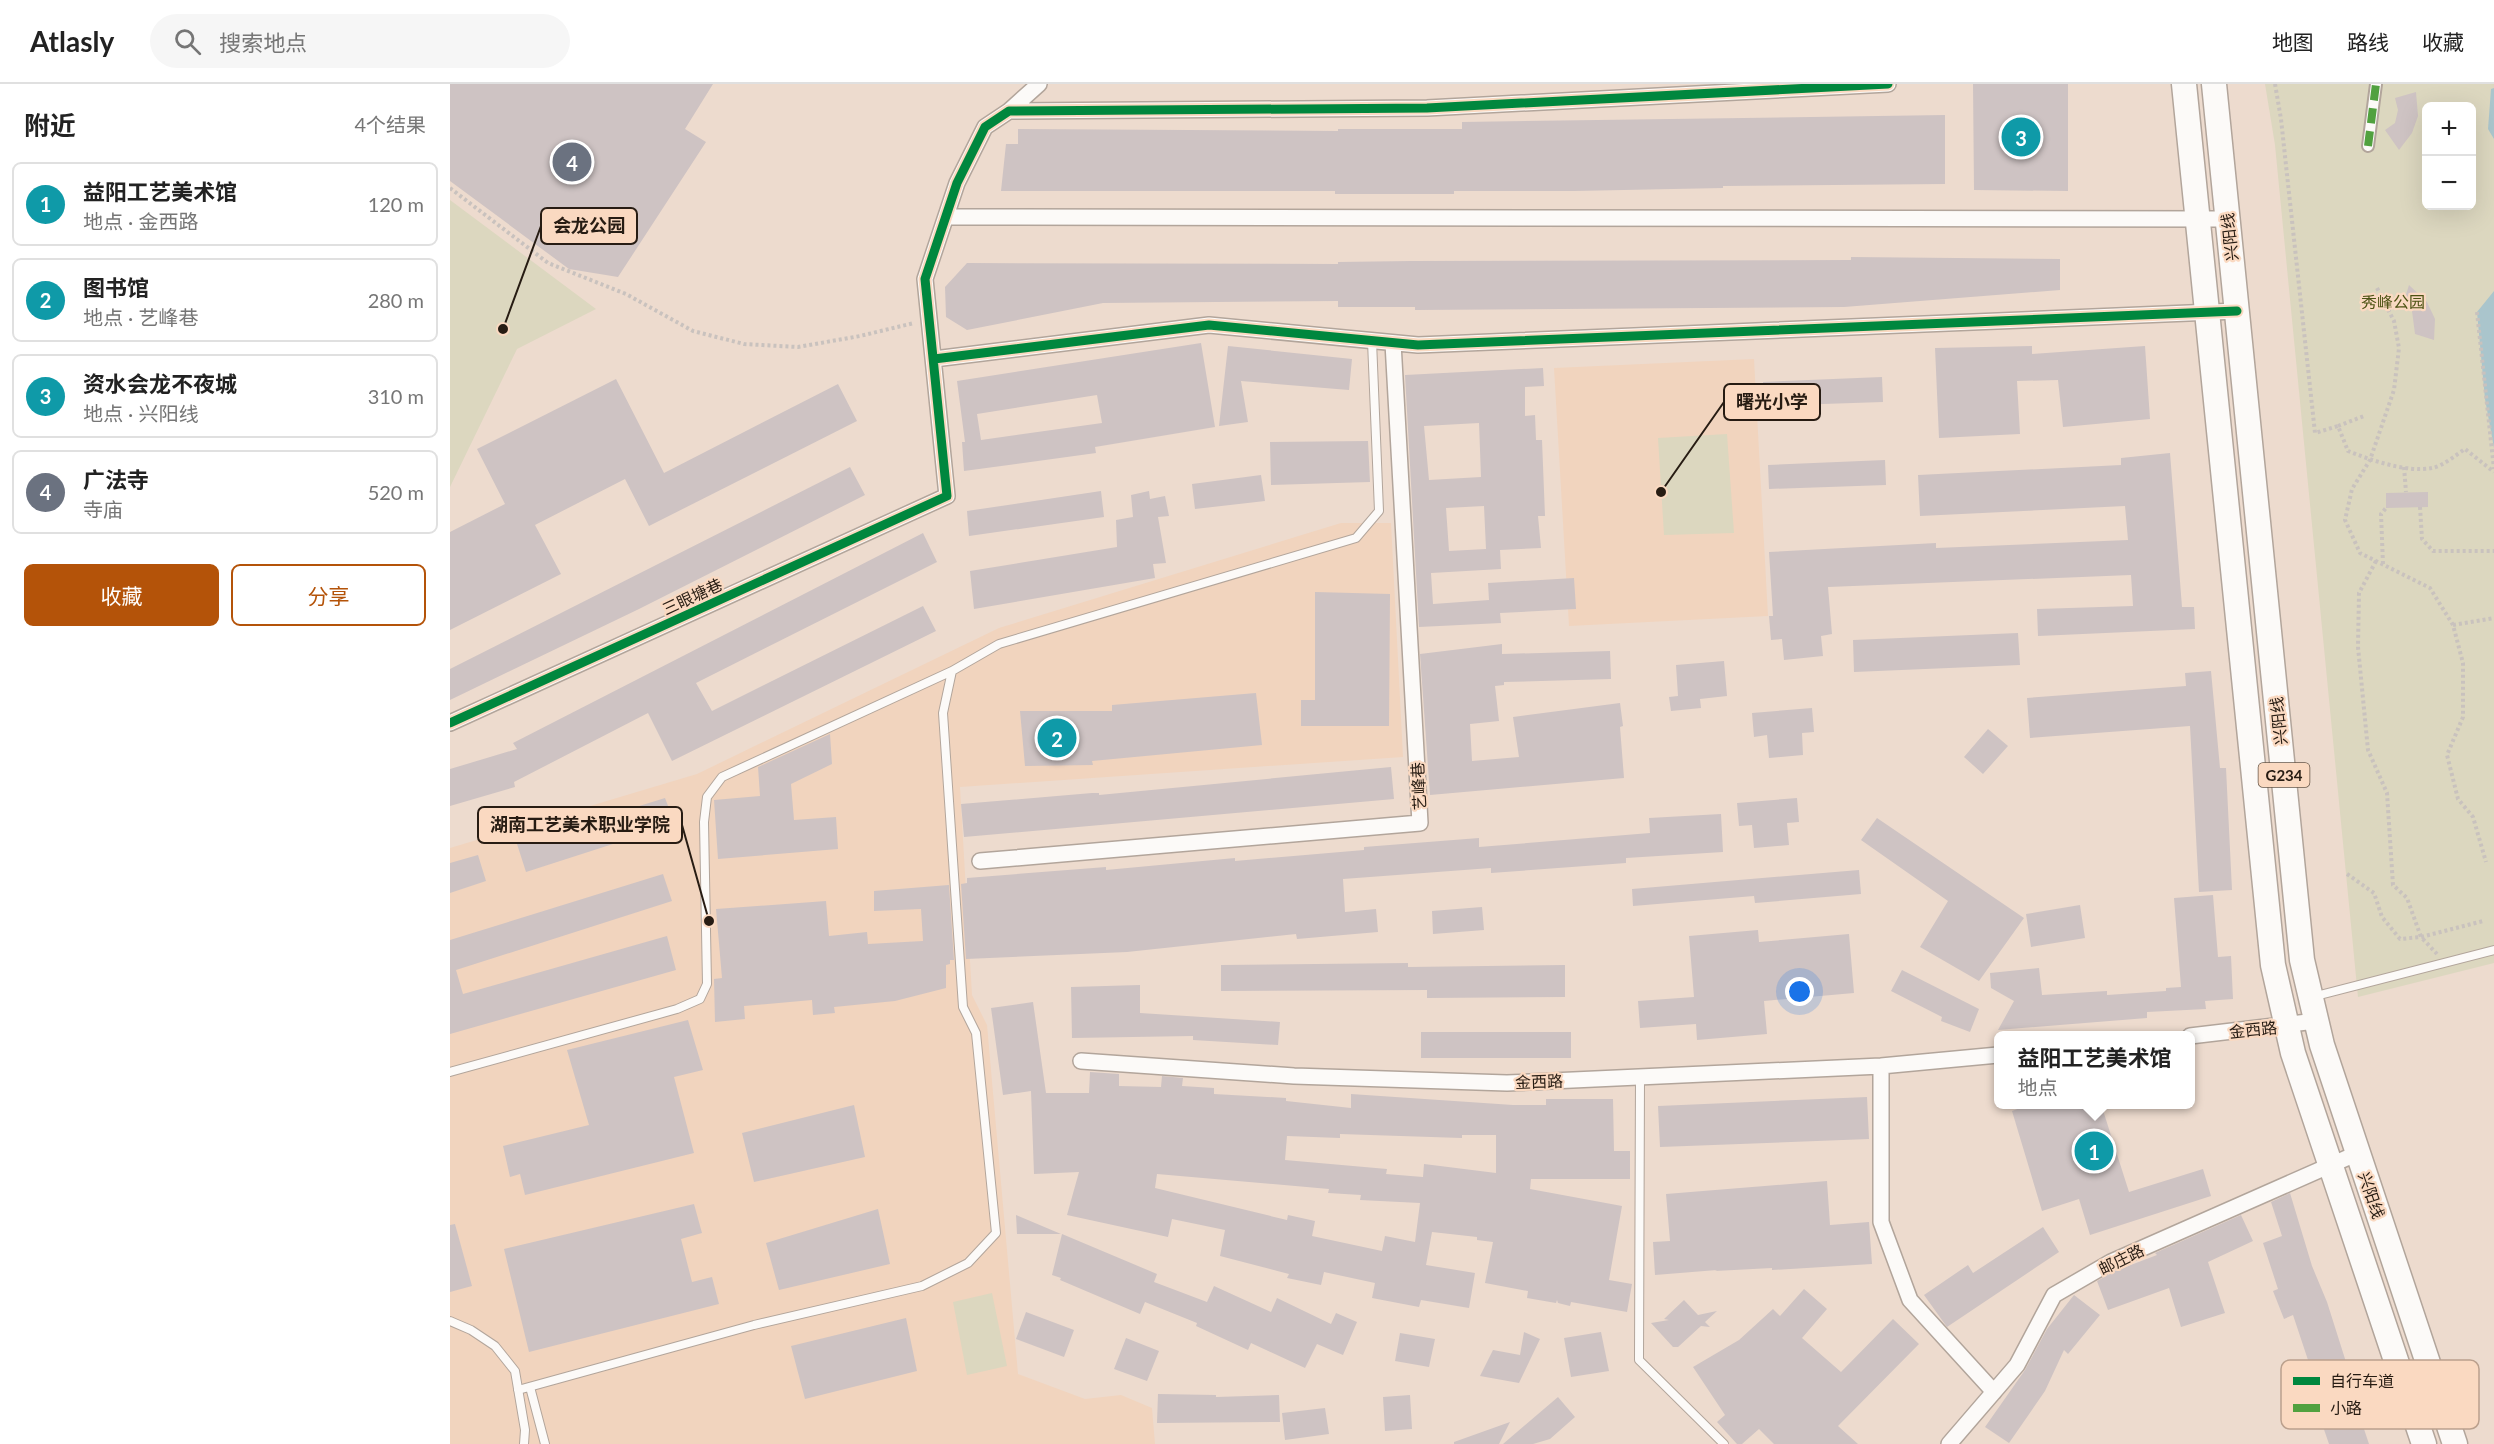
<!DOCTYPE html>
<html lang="zh">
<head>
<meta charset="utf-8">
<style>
	:root { --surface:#fff; --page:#f6f6f6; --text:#222; --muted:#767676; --line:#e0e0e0; --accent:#b45309 }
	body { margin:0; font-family:Lato,"Noto Sans SC",sans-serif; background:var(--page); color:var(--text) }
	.controls { position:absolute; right:18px; top:18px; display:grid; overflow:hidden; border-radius:9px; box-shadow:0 6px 24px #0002 }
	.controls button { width:54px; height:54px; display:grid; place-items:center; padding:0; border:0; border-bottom:2px solid var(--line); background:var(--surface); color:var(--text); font:30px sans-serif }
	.you { position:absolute; left:1350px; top:908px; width:21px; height:21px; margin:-15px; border:4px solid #fff; border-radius:50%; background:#1a73e8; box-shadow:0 0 0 9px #1a73e833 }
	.badge { display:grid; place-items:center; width:39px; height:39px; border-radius:50%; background:var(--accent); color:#fff; font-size:20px; font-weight:700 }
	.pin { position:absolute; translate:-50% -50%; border:3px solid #fff; box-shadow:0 2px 6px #0006 }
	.popup { position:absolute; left:1544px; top:947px; width:201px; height:78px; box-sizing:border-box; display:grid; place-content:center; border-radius:9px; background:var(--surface); filter:drop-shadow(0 2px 4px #0005); font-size:20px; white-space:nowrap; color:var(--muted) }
	.popup b { font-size:22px; color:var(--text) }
	.popup::after { content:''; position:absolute; left:50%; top:100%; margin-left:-12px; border:12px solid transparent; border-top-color:var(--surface) }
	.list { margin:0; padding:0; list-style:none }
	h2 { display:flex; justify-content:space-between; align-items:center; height:78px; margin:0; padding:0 24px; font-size:26px }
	h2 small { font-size:20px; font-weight:400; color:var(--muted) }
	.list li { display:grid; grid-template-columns:39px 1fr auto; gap:18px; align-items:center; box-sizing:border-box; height:84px; margin:0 12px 12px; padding:0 12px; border:2px solid var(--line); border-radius:9px }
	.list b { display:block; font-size:22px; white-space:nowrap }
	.list p { margin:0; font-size:20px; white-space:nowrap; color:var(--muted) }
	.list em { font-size:20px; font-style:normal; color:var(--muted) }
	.actions { display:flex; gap:12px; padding:18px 24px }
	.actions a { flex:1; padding:14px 0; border:2px solid var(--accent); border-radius:9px; text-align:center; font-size:21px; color:var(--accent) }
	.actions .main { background:var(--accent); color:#fff }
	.icon { flex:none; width:33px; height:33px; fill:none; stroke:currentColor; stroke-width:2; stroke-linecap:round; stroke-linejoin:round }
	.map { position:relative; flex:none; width:2044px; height:1360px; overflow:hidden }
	header { display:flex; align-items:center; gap:36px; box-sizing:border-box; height:84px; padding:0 30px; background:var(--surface); border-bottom:2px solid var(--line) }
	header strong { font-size:28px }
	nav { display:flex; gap:33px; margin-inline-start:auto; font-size:21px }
	.search { width:420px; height:54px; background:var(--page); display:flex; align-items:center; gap:15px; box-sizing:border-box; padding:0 21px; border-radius:33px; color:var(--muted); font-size:22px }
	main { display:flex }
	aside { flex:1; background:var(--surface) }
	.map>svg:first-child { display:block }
	.built { fill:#f1d4be }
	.green { fill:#dcd7bf; fill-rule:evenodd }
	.water { fill:#aac5cc }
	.building { fill:#cec3c3; fill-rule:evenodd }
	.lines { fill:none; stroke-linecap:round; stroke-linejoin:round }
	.service-casing { stroke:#b2a59b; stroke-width:10 }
	.pedestrian-casing { stroke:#b2a59b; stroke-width:14 }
	.minor-casing { stroke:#b2a59b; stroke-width:18 }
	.trunk-casing { stroke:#b2a59b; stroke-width:27 }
	.path { stroke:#c9c2be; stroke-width:4; stroke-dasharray:3 3; stroke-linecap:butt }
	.service { stroke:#fcfaf8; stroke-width:8 }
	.pedestrian { stroke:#fcfaf8; stroke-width:10 }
	.minor { stroke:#fcfaf8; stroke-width:15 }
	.trunk { stroke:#fcfaf8; stroke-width:24 }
	.quiet { stroke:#51a13f; stroke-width:8; stroke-dasharray:15 8; stroke-linecap:butt }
	.cycleway-casing { stroke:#fad9c1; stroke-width:13 }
	.cycleway { stroke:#00873e; stroke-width:9 }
	.labels { text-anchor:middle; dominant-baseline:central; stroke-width:4.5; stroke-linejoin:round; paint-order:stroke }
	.shield { fill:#fad9c1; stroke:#665547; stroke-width:1.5 }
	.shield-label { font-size:15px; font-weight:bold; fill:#271c13 }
	.street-label { font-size:16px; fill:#271c13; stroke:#fad9c1 }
	.park-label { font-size:16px; fill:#4c5213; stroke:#fad9c1 }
	.key { fill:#fad9c1; stroke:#bba08d; stroke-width:1.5 }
	.key-label { font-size:16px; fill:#271c13 }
	.leader { fill:none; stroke:#271c13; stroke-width:2 }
	.callout-dot { fill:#271c13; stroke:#fad9c1; stroke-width:2 }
	.callout { fill:#fad9c1; stroke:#271c13; stroke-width:2 }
	.callout-label { font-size:18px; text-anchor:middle; font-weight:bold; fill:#271c13 }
</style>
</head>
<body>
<header>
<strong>Atlasly</strong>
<div class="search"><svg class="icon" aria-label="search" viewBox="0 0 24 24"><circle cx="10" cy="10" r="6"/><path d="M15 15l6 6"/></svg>搜索地点</div>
<nav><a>地图</a><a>路线</a><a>收藏</a></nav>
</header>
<main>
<aside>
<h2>附近<small>4个结果</small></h2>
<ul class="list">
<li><span class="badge" style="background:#0f9aa8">1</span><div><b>益阳工艺美术馆</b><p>地点 · 金西路</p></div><em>120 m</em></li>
<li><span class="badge" style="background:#0f9aa8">2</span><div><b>图书馆</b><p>地点 · 艺峰巷</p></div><em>280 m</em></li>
<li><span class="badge" style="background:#0f9aa8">3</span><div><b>资水会龙不夜城</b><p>地点 · 兴阳线</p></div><em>310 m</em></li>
<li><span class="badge" style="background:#6b7280">4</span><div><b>广法寺</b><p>寺庙</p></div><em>520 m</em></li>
</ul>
<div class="actions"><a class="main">收藏</a><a>分享</a></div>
</aside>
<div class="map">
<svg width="2044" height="1360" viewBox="0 0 2044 1360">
	<rect width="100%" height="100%" fill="#eddbce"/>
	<!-- built -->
	<path class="built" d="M1304,275L1318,532L1119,542L1104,284Z
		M891,439H941L953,673L510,703L522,911L537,941L568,1290L635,1315L671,1311L702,1324L705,1360H0V764L247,690L549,544Z"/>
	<!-- green -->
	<path class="green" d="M1815,0H2044V879L1908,913L1825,61ZM1976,22H2022V122H1976Z
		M0,116L146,225L67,265L0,403Z
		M1277,350L1284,449L1214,451L1208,354Z
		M542,1209L557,1282L517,1291L503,1218Z"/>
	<!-- water -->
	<path class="water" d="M2044,4V55L2038,45L2041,5Z
		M2044,207V364L2035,315L2027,228Z"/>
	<!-- building -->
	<path class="building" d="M0,0H263L235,45L256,58L168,193L119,185L0,97Z
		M1523,0H1618V107L1524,106Z
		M1966,8L1968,32L1962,49L1949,66L1935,46L1945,39L1948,26L1945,14Z
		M1495,31V100L1273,102V104L1124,107H1004V110H885V107H551L556,60H568V45L888,47V45H1012V38Z
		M1401,173L1610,175V206L1394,223L965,226V223H888V217L653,219L517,246L496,233L495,203L517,179L888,180V178L961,177L1401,176Z
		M1959,201L1977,218L1985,235L1984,256L1965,250L1962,227L1953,220Z
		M751,259L765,343L645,363L646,369L514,387L512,358H515L507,297ZM647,311L652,339L531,356L527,330Z
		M778,262L902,275L899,306L791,297L798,338L769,342Z
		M1582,262V270L1695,262L1700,335L1613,343L1608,296L1567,297L1570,350L1489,354L1485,264Z
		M1093,284L1094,302L1075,303V332L1085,331L1086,356H1092L1095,432H1088L1091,464L1050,466L1051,485L981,489L983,520L1039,516L1038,499L1124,494L1126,525L1050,529L1051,539L969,543L955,291ZM1029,339L1031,393L979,396L974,342ZM1034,422L1036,465L999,467L996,424Z
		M1432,293L1433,318L1314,322L1313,298Z
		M166,295L214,389L388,300L407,337L199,442L175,395L85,441L111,490L0,546V448L55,420L27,365Z
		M918,357L920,398L821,401L820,358Z
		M1720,369L1732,523H1744L1745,545L1588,552L1587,525L1683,522L1681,491L1378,503L1382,550L1371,552L1373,572L1334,576L1332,555L1321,556L1319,532H1323L1319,468L1486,459V464L1678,456L1675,422L1470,432L1468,391L1671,381V374Z
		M1435,376L1436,401L1319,405L1318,381Z
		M400,383L415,411L189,525L0,616V585Z
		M811,391L815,417L745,425L742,400Z
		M651,407L654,433L519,452L517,427Z
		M699,407L700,415L715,412L719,432L708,433L716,479L703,480L705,494L524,525L520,487L667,463L666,436L683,433L681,411Z
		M1978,408V423L1936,424V409Z
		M473,449L487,478L246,599L262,627L473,522L486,547L222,677L198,629L64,698L65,703L0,722V685L67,665L63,659Z
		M865,508L940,510L939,642H851V616H865Z
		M1568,549L1570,581L1404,588L1403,556Z
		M1052,560V570L1160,567L1161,595L1054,598V601L1045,602L1049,637L1020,640L1022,677L1069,673L1063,633L1170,619L1173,642L1170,643L1174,694L980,711L970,570Z
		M1274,577L1277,612L1250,615L1251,624L1221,627L1219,613L1228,612L1226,581Z
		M1761,587L1770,684H1776L1782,806L1749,808L1740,642L1580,654L1577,614L1736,602L1735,589Z
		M806,609L812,661L642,677L643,681L575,682L570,627H662V621Z
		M1362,624L1364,648L1352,649L1353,671L1319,674L1317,651L1304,653L1302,629Z
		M1538,645L1558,662L1533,690L1514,673Z
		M380,650L382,680L341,700L344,736L386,733L388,765L268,775L264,716L310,712L308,683Z
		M941,683L944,715L514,753L511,720L642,709H649V711Z
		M215,714L225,740L76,788L67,760Z
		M1347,714L1349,738L1337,739L1339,761L1304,764L1302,741L1289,742L1287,719Z
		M1271,730L1273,768L1176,774V779L1041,789V784L893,795L895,828L926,825L928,848L847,855L846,850L677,868L516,875L511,800L517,799V794L656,783V786L785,774V777L914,766V763L1029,754V763L1200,749L1199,734Z
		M1427,734L1574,834L1529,897L1470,863L1498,817L1411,756Z
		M28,771L36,797L0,809V779Z
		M1409,786L1411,810L1305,819L1304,812L1183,822L1182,805Z
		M213,790L222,817L6,886L13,910L217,852L226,886L0,950V856Z
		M499,801L504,876H500V880L496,881V904L445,917L384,923L385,929L363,931L362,916L294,922L295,935L265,938L264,895L272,894L266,825L376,817L379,852L417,848L418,860L473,857L471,825L424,827V807Z
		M1763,811L1768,873L1781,872L1783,915L1755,917L1756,925L1697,928V934L1548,946L1564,917L1541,904L1540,889L1589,884L1592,911L1657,907V911L1716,907V904L1731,903L1724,814Z
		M1630,821L1635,854L1581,863L1576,830Z
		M1032,823L1034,846L983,850L982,827Z
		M1308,846L1309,858L1399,850L1404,909L1314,917L1317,950L1247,956L1246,940L1190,944L1188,917L1244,913L1239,852Z
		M958,879V883L1115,881V913L977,914V906L771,907V881Z
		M1452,886L1529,925L1520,948L1491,937L1492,933L1441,907Z
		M690,901V929L830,938L828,961L743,956V952L622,954L621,903Z
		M583,918L596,1009H639L640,988L669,990V1002L711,1003L712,992L733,994L732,1002L764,1004V1010L836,1014V1017L901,1024V1010L1063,1021H1096V1015H1163L1164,1067H1180V1095H1081L1080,1105L1172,1122L1159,1196L1182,1200L1177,1228L1121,1218L1120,1222L1108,1219L1107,1216L1106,1219L1077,1214L1078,1207L1035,1199L1043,1158L1027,1156V1153L982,1148L976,1181L1025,1189L1019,1224L971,1216L969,1223L922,1214L925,1199L874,1188L871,1201L837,1194L839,1190L770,1172L775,1146L722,1135L718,1153L617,1131L629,1088L584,1090L581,1007L553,1011L541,924ZM890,1050L1012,1054V1051H1046V1089L974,1080L973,1093L936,1090L937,1085L835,1076L837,1052L890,1054ZM707,1090L879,1105L878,1109L911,1111L910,1116L970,1119L965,1158L935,1152L932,1167L862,1152L865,1137L838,1131L837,1136L705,1104Z
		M238,936L253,986L224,993L244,1069L75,1111L70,1090L60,1093L53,1062L139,1041L117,966Z
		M971,948H1121V974H971Z
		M1417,1013L1419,1055L1210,1063L1208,1022Z
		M1581,1020H1651L1679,1108L1753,1085L1761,1112L1640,1151L1629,1115L1592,1127L1562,1027Z
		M404,1021L415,1073L304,1098L292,1049Z
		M1377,1097L1380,1141L1419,1138L1422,1180L1322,1186V1184L1265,1187L1267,1186L1205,1191L1203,1158L1220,1157L1216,1110Z
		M1840,1109L1862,1182L1877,1218L1896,1278L1892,1279L1919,1360H1879L1857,1296L1864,1294L1843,1231L1834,1235L1823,1207L1828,1205L1813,1159L1832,1152L1821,1118Z
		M244,1120L252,1149L231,1155L242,1198L262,1193L269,1220L79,1268L54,1165Z
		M428,1125L440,1180L329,1206L316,1159Z
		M566,1131L611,1150H567Z
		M1791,1131L1803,1157L1758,1178L1775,1229L1731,1243L1719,1204L1658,1226L1647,1197L1665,1187L1707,1171L1705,1169Z
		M5,1140L22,1202L0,1208V1141Z
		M1593,1143L1609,1168L1497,1243L1474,1211L1518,1181L1523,1189Z
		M612,1150L707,1190L704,1198L757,1218L764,1202L821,1228L827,1214L881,1240L886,1229L907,1238L893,1271L867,1260L855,1284L801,1259L798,1266L746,1242L747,1239L695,1218L690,1230L610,1196L611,1194L602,1191Z
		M1354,1205L1377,1225L1352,1254L1391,1288L1443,1235L1469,1260L1388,1342L1408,1360H1324L1309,1345L1292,1360H1287L1267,1338L1275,1331L1243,1283L1289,1256L1323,1225L1330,1232Z
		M1624,1211L1650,1231L1618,1270L1614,1266L1595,1307L1559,1359L1535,1343L1575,1286L1597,1245Z
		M1234,1216L1248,1231L1267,1227L1255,1238L1260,1243L1251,1242L1228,1263H1223L1201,1239L1219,1236L1214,1235Z
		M576,1228L624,1246L614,1273L566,1255Z
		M456,1234L467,1287L355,1315L341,1262Z
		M1074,1248L1090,1255L1069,1299L1030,1292L1043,1266L1070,1271Z
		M1151,1248L1159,1287L1121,1293L1114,1254Z
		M950,1249L985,1255L979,1283L945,1277Z
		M676,1254L709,1267L697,1297L664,1285Z
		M708,1310L766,1311V1313L829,1311L830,1338L707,1339Z
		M960,1311L962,1345L935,1347L933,1313Z
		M1108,1313L1125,1333L1100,1355L1083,1360H1053Z
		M875,1324L879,1350L835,1356L832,1329Z
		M1060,1338L1049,1360H1004V1358Z"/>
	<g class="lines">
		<defs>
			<path id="service" d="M1862,913L2044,866
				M0,988L227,925L250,915L257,900L254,738L257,713L272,693L502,587
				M1190,993L1189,1276L1274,1360
				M0,1237L21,1246L45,1262L65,1287L75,1346L74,1360
				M80,1303L95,1360
				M68,1306L304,1241L472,1202L518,1179L546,1149L526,949L513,923L493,629L502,587L549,560L906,454L929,427L922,257"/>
			<path id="pedestrian" d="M1918,62L1926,0"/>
			<path id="minor" d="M559,27L589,0
				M497,133L1777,135
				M484,275L759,241L968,261L1787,227
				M0,639L497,412L475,195L507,99L535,43L559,27L977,24L1438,0
				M530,777L970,739L943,259
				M1740,952L1866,937
				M631,977L844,992L1057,999L1431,982L1548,971
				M1431,982V1138L1460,1216L1544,1308
				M1499,1360L1567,1281L1604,1211L1661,1178L1908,1069"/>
			<path id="trunk" d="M1734,0L1823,881L1843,969L1974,1360
				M1764,0L1852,876L1872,961L2005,1360"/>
		</defs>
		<!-- service casing -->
		<use href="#service" class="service-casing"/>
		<!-- pedestrian casing -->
		<use href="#pedestrian" class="pedestrian-casing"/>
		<!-- minor casing -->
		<use href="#minor" class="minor-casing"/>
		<!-- trunk casing -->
		<use href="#trunk" class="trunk-casing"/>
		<!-- path -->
		<path class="path" d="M1825,0L1831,35L1865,349L1888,342L1898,367C1920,376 1958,389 1982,384C1993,382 2006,371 2015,365L2044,388
			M0,104L98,179L176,210L243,247L294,260L348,263L410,252L464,239
			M1927,204L1944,237L1949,264L1944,306L1920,376L1902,405L1895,436L1910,469L1980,504L2003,541L2013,579V633L1997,671L2008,715L2023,733L2036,778
			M2027,228L2044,385
			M1888,342L1914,332
			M1954,383L1956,408
			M1970,423L1972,455L1983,467H2044
			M1926,477L1909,509L1908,563L1918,666L1937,709L1943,801L1957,814L1971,853L1987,870
			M1933,480L1931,430L1936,424
			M2003,541L2044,534
			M1897,790L1924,809L1932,833L1950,855L1971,853L2033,837"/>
		<!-- service -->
		<use href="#service" class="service"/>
		<!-- pedestrian -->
		<use href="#pedestrian" class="pedestrian"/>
		<!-- minor -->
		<use href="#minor" class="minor"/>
		<!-- trunk -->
		<use href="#trunk" class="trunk"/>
		<!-- quiet -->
		<path class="quiet" d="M1918,62L1926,0"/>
		<defs>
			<path id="cycleway" d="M484,275L759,241L968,261L1787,227
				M0,639L497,412L475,195L507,99L535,43L559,27L977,24L1438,0"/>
		</defs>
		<!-- cycleway casing -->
		<use href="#cycleway" class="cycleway-casing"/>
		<!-- cycleway -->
		<use href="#cycleway" class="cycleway"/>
	</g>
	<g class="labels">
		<!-- shield labels -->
		<rect class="shield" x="1808.5" y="679" width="51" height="24" rx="4.5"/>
		<g class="shield-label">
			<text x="1834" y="691">G234</text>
		</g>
		<!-- street labels -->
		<g class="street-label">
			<text transform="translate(1779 153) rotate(-96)">兴阳线</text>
			<text transform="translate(242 512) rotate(-25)">三眼塘巷</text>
			<text transform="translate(1828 637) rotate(-96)">兴阳线</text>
			<text transform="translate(968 702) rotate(-93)">艺峰巷</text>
			<text transform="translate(1803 945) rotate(-6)">金西路</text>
			<text transform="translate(1089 997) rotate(-2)">金西路</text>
			<text transform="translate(1922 1111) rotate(71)">兴阳线</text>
			<text transform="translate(1671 1175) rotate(-26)">邮庄路</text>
		</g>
		<!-- park labels -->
		<g class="park-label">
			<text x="1943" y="217">秀峰公园</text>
		</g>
	</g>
	<!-- legend -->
	<rect x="1831" y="1276" width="198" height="69" rx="9" class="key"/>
	<rect x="1843" y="1293" width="27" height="8" fill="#00873e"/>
	<rect x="1843" y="1320" width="27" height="8" fill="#51a13f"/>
	<g class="key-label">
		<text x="1880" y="1303">自行车道</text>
		<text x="1880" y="1330">小路</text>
	</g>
	<!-- callouts -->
	<path class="leader" d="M53 245L91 142M1211 408L1274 318M259 837L232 741"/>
	<g class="callout-dot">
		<circle cx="53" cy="245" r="6"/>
		<circle cx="1211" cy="408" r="6"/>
		<circle cx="259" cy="837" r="6"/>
	</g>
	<g class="callout">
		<rect x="91" y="124" width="96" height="36" rx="6"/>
		<rect x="1274" y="300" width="96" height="36" rx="6"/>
		<rect x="28" y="723" width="204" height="36" rx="6"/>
	</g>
	<g class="callout-label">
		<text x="139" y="148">会龙公园</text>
		<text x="1322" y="324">曙光小学</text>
		<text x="130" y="747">湖南工艺美术职业学院</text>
	</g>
</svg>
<div class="controls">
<button>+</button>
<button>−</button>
</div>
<div class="you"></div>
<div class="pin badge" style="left:1644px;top:1067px;background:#0f9aa8">1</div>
<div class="popup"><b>益阳工艺美术馆</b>地点</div>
<div class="pin badge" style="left:607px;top:654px;background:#0f9aa8">2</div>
<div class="pin badge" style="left:1571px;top:53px;background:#0f9aa8">3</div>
<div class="pin badge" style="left:122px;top:78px;background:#6b7280">4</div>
</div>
</main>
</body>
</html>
